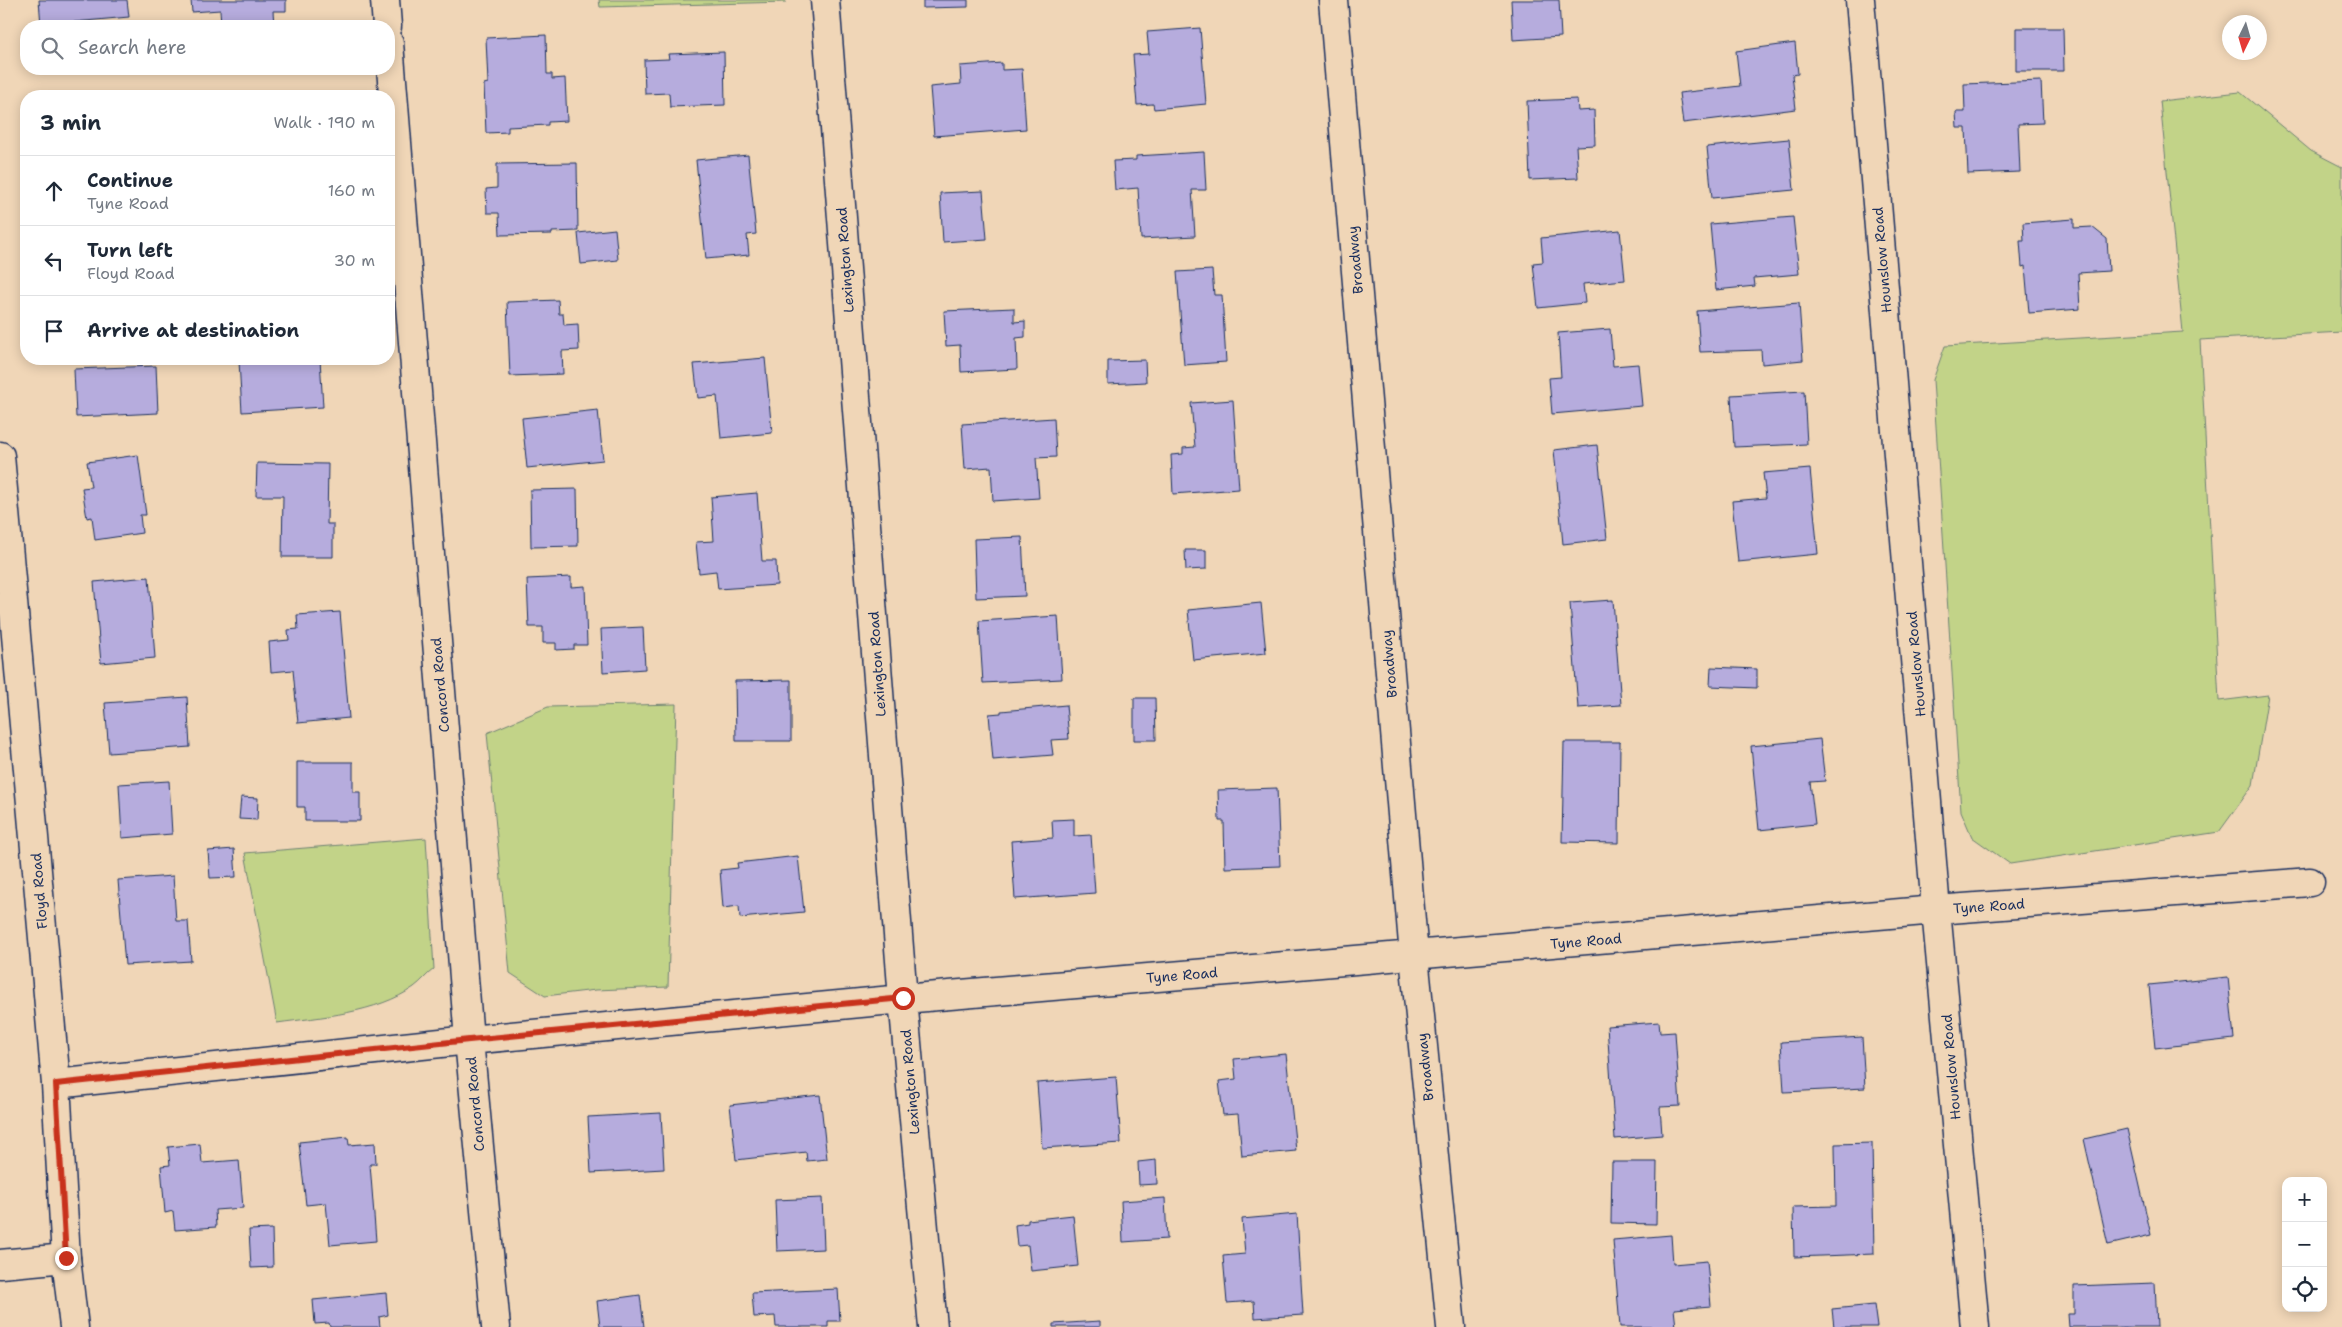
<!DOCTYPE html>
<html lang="en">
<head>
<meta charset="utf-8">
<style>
	:root { --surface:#fff; --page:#f2f2f3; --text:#1f2937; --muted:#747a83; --line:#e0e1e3 }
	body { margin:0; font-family:"Shantell Sans",sans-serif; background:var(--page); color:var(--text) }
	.controls { position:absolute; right:15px; bottom:15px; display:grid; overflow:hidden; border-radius:10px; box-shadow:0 2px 12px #0003 }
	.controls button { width:45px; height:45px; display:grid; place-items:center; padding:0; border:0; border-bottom:1px solid var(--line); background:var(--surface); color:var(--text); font:25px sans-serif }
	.compass { position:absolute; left:2222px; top:15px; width:45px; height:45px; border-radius:50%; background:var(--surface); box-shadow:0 2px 12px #0003; rotate:185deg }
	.stop { position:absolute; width:15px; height:15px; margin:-11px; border:4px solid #c8321e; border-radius:50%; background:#fff }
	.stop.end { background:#c8321e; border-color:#fff; box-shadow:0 1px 5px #0008 }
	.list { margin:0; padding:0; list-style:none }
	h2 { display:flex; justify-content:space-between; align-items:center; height:65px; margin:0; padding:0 20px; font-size:21px }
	h2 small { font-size:16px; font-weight:400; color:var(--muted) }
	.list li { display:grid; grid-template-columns:32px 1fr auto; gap:15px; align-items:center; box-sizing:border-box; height:70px; padding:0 20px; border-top:1px solid var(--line) }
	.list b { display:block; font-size:19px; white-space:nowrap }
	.list p { margin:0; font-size:16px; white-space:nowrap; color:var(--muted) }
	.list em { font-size:16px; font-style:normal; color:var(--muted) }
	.icon { flex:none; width:28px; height:28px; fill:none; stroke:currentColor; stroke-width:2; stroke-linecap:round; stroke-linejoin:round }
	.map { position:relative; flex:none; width:2342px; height:1327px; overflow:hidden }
	.search { position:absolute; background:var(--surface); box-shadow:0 2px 12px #0003; left:20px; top:20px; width:375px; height:55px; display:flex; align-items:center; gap:12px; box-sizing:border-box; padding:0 18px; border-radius:20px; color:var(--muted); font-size:19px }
	.panel { position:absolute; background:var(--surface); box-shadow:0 2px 12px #0003; left:20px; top:90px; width:375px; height:275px; border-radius:20px }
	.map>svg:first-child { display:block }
	.green { fill:#c2d388; stroke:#6e8173 }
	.building { fill:#b6acdd; stroke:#1b2f5e }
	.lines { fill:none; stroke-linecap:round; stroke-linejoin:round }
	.minor-casing { stroke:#1b2f5e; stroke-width:31 }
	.tertiary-casing { stroke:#1b2f5e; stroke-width:31 }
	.minor { stroke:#f0d6b7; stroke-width:28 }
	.tertiary { stroke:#f0d6b7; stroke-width:28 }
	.route { stroke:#c8321e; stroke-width:6 }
	.labels { text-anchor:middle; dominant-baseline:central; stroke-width:4.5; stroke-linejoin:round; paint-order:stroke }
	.street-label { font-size:14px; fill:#1b2f5e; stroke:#f0d6b7 }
</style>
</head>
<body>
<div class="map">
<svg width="2342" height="1327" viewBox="0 0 2342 1327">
	<rect width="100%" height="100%" fill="#f0d6b7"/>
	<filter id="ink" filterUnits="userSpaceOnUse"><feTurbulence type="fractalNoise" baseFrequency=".02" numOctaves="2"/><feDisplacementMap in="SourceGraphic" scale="10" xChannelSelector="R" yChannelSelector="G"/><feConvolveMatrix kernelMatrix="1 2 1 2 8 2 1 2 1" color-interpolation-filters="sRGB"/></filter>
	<g filter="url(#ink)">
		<!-- green -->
		<path class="green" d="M599,0H785L786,2L600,7Z
			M2240,92L2311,151L2342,167V332L2200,340L2219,701L2268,695L2253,785L2219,832L2010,864L1972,837L1961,811L1933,380L1945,346L2183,332L2160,101Z
			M676,704L668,987L596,990L545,996L510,973L487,733L548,707Z
			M426,838L434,969C427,974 421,982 414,987C377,1013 320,1017 277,1023L245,853Z"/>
		<!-- building -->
		<path class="building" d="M39,0H127L129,17L41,25Z
			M191,0H286V11H273L274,26H221L220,10L192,12Z
			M923,0H968V7L923,8Z
			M1511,0H1559L1561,37L1513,40Z
			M1200,28L1206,104L1154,109L1153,104L1137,105L1133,55L1149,54L1147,32Z
			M2016,28H2063L2064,71H2016Z
			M546,35L547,74H552V79L565,78L567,121L548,122V125L508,127V132L486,133L484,84L488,83L486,38Z
			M1795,43L1798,74L1792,75L1796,109L1683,123L1679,93L1740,86L1736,51Z
			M724,52L725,105L670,107L669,93L645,94L644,60L669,59L668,54Z
			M1002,63V70L1022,69L1026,129L934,136L930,87L961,84L960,66Z
			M2041,81L2043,123L2018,124L2020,172L1968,174L1966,128H1957L1956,112H1965L1964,84Z
			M135,93V96H83Z
			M1577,99L1578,111L1594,110L1595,145L1576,146L1578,178L1530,180L1527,101Z
			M1789,139L1794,190L1712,198L1707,147Z
			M1204,152L1206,190H1192L1195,236L1141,239L1138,188L1115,190L1113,161L1136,160V156Z
			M748,155L756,234L747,235L749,255L706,259L696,160Z
			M577,163L578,231L552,232V234L500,235L499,213H487L486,189L497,188V164Z
			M983,191L987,239L943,242L940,193Z
			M1793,217L1799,274L1754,278L1755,286L1716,290L1710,224Z
			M2074,219V228L2092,227L2107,239L2109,271L2078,273L2080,309L2029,313L2025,266L2022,267L2020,241H2024L2023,223Z
			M615,229L618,260L581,264L578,233Z
			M1620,230L1625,280L1583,284L1585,303L1538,308L1533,263L1543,262L1541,238Z
			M1212,270L1214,295H1222L1226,362L1184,365L1177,272Z
			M558,300L559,314H563L564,325L578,324L579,350L562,351L563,374L510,376L507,302Z
			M1799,303L1803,360L1762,364L1761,350L1700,352L1697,311Z
			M1014,308V322L1025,321V337L1016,338L1017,369L961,372L960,345L946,346L944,311Z
			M1610,329L1613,366L1638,364L1642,406L1552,414L1549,378L1561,377L1558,333Z
			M765,358L772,433L721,438L717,396L698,398L694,364Z
			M272,359H320L323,407L242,412L239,361Z
			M1145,360L1146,382L1108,384V361Z
			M156,366L158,413L76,417L74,369Z
			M1804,391L1807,444L1734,447L1731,395Z
			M1233,400L1239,489L1173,494L1171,455L1183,454V448L1195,447L1191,403Z
			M598,410L603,460L527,468L522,418Z
			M1054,418L1056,457L1036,458L1039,498L993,501L991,467L965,469L962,424Z
			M1597,445L1607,539L1563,544L1554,450Z
			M138,455L146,515H140L142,533L95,540L92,517L87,518L82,488L91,487L87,462Z
			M257,463L328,464L327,524H333V557H282L283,496H256Z
			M1810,469L1818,554L1738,562L1732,501L1766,498L1763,473Z
			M577,489L578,546L531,547L530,490Z
			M757,493L762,561H776L777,585L718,589L716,571L699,573L696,542L714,541L711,497Z
			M1022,537L1025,596L976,598L974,539Z
			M1185,550H1206V569L1186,570Z
			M149,577L155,658L101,663L94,582Z
			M571,577V587L585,586L587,645H574V649L556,650V643H543V627H529L527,579Z
			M1613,600L1621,705L1578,708L1570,603Z
			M1261,603L1266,653L1193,660L1188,610Z
			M340,612L349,718L298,723L293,670L271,672L269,642L289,640L288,630L298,629L297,615Z
			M1058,616L1062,679L983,683L979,621Z
			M643,627L645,669L603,672L601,629Z
			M1711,667L1757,669V688L1710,686Z
			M791,680V741H736L735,681Z
			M187,697L190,747L109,753L105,703Z
			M1134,698H1155L1156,740H1134Z
			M1066,705L1069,739L1051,740L1053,755L993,760L989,714L1001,713V711Z
			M1820,739L1825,781L1810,782L1815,824L1759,830L1751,746Z
			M1564,742H1620L1619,843L1562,842Z
			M297,762H353V792H360V821H305V807H297Z
			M169,781L172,834L122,838L119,784Z
			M1277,788L1280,866L1225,868L1224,821H1219L1218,790Z
			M241,797L258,798L257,820L239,819Z
			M1074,819V836L1091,835L1095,893L1015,899L1011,841L1053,838L1052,820Z
			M234,849L236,877L210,878L208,851Z
			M798,856L804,912L740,918L739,906L723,908L720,870L738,868L737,863Z
			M173,876L176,921H188L191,961L125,965L118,880Z
			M2228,977L2234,1039L2155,1048L2149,985Z
			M1659,1022L1660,1033L1675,1032L1680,1106L1660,1107L1662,1135L1615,1139L1607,1026Z
			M1862,1037L1865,1088L1784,1092L1781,1042Z
			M1286,1054L1296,1151L1242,1156L1238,1114L1223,1115L1219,1081L1236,1079L1234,1059Z
			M1116,1077L1121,1143L1042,1148L1037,1083Z
			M820,1095L827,1159L807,1161L806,1152L736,1160L730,1105Z
			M661,1113L664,1169L591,1173L588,1117Z
			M2127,1129L2151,1235L2108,1245L2084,1139Z
			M348,1137L349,1145L375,1143L376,1164H370L376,1241L330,1245L326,1203L306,1205L299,1142Z
			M1872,1143L1874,1254L1794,1257L1793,1207L1836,1206L1835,1144Z
			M200,1144L202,1163L239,1160L243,1208L215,1210L216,1227L175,1230L173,1211L165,1213L161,1166L170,1165L168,1147Z
			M1156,1160L1157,1184L1139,1185L1138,1162Z
			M1612,1162H1657L1656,1224L1611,1223Z
			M822,1198L824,1249L777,1251L775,1200Z
			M1165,1198L1167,1239L1123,1242L1121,1201Z
			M1297,1214L1303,1315L1255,1318L1254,1301L1227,1303L1223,1256L1245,1254L1242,1219Z
			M1073,1215L1078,1266L1031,1271L1028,1245L1017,1246L1015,1225L1028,1223V1220Z
			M272,1229L273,1267L251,1268L249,1230Z
			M1671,1235L1673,1264L1707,1261L1711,1306L1674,1309L1676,1327H1620L1613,1240Z
			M2155,1283L2157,1327H2069L2068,1314H2074V1286Z
			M838,1289L840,1321H828V1327H776L775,1316L754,1317L752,1293Z
			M386,1293L388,1315L379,1317L380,1327H330L329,1323L315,1324L313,1300Z
			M640,1295L644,1327H600L597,1301Z
			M1874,1305L1877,1327H1834L1832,1309Z
			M1100,1321V1327H1053V1324Z"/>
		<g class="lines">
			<defs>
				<path id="minor" d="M385,0L387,26
					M825,0L903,999L933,1327
					M1333,0L1414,956L1451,1327
					M1860,0L1936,910L1975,1327
					M389,43L469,1040L496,1327
					M0,456L56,1084L66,1258
					M56,1084L469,1040L903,999L1936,910L2310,882"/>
				<path id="tertiary" d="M0,1264L66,1258L74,1327"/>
			</defs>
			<!-- minor casing -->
			<use href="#minor" class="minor-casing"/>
			<!-- tertiary casing -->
			<use href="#tertiary" class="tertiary-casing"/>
			<!-- minor -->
			<use href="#minor" class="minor"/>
			<!-- tertiary -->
			<use href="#tertiary" class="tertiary"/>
		</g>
	</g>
	<g class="lines" filter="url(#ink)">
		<!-- route -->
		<path class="route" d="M66,1258L56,1084L469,1040L903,998"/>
	</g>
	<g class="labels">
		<!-- street labels -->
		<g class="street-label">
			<text transform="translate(845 260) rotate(-94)">Lexington Road</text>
			<text transform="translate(1355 260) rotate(-95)">Broadway</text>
			<text transform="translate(1882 260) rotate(-95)">Hounslow Road</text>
			<text transform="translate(877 664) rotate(-94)">Lexington Road</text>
			<text transform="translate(1389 664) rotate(-95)">Broadway</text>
			<text transform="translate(1916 664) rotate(-95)">Hounslow Road</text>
			<text transform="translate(440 685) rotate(-95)">Concord Road</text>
			<text transform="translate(39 891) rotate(-95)">Floyd Road</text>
			<text transform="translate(1989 906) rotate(-4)">Tyne Road</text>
			<text transform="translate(1586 941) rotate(-5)">Tyne Road</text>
			<text transform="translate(1182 975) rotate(-5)">Tyne Road</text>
			<text transform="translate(1425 1067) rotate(-96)">Broadway</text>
			<text transform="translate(1951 1067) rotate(-95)">Hounslow Road</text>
			<text transform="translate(910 1082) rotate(-95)">Lexington Road</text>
			<text transform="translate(475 1104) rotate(-95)">Concord Road</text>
		</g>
	</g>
</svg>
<div class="controls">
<button>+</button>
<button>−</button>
<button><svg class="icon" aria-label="locate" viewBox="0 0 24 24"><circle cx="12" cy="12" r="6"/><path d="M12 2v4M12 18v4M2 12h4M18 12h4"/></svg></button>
</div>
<svg class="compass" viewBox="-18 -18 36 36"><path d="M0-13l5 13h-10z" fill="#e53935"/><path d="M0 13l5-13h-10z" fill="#747a83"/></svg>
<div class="stop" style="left:903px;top:998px"></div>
<div class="stop end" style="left:66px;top:1258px"></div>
<div class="search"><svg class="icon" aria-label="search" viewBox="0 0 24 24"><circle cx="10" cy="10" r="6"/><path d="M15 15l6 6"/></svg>Search here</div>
<section class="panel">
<h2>3 min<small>Walk · 190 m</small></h2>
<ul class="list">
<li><svg class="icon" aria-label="ahead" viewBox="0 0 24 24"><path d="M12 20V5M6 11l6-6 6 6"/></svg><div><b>Continue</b><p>Tyne Road</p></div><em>160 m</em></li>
<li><svg class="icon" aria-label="left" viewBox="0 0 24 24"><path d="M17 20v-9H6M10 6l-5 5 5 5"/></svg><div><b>Turn left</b><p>Floyd Road</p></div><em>30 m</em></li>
<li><svg class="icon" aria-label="arrive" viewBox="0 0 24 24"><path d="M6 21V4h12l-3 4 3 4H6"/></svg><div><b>Arrive at destination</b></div></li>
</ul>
</section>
</div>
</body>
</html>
